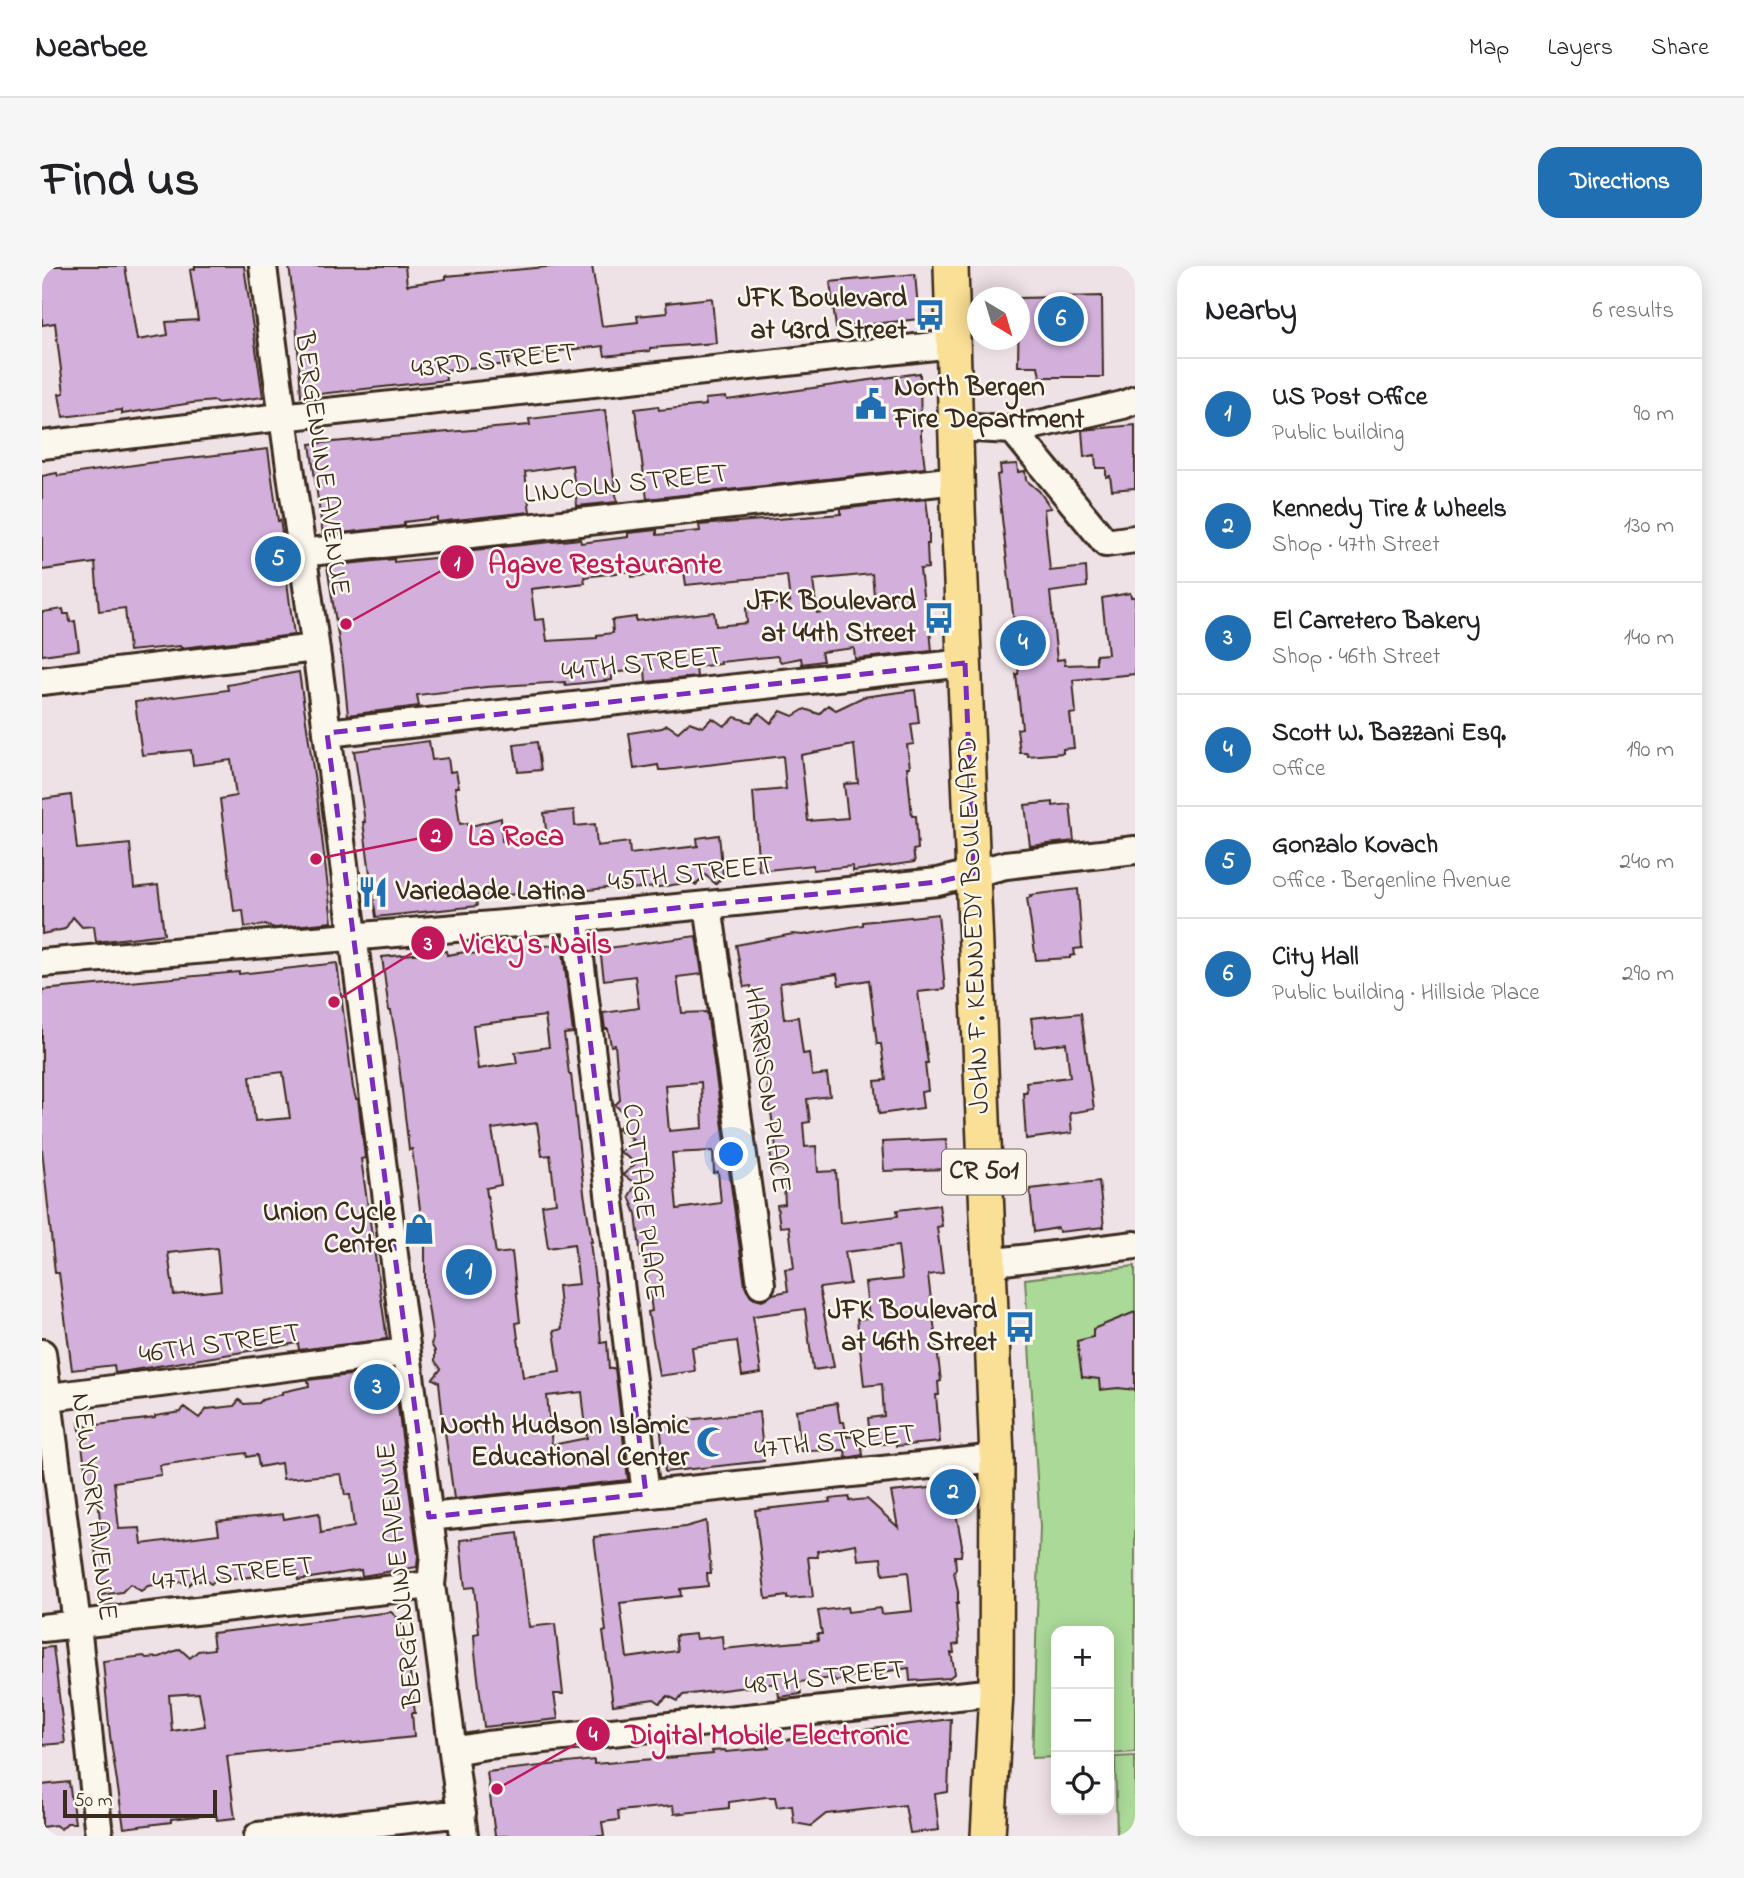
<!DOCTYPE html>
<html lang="en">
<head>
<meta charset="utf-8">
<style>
	:root { --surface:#fff; --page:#f6f6f6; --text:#202124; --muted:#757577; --line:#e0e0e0; --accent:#1f6fb2 }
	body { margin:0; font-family:"Indie Flower",sans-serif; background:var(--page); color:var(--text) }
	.controls { position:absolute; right:21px; bottom:21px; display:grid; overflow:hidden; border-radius:14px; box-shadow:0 4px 18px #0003 }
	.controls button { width:63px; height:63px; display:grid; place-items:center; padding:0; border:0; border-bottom:2px solid var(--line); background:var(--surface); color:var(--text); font:35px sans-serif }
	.compass { position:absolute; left:925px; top:21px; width:63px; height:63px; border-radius:50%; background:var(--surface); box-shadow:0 4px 18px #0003; rotate:142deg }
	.scale { position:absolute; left:21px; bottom:18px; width:154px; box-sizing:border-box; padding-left:7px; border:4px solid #3b2a1e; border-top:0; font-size:19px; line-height:24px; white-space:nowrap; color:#3b2a1e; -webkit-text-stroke:5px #fbf7ec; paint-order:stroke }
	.you { position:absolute; left:690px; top:889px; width:24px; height:24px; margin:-18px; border:5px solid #fff; border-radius:50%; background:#1a73e8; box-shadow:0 0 0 10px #1a73e833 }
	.badge { display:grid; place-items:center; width:46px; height:46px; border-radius:50%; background:var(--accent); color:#fff; font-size:23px; font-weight:700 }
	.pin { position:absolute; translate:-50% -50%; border:4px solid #fff; box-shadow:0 2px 7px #0006 }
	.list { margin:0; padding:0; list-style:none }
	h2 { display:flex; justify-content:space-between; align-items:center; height:91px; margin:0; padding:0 28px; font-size:30px }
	h2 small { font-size:23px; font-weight:400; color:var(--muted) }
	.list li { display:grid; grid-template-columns:46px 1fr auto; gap:21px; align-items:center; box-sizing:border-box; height:112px; padding:0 28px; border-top:2px solid var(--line) }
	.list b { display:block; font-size:26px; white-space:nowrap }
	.list p { margin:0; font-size:23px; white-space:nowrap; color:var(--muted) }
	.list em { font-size:23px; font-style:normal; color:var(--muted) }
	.icon { flex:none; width:38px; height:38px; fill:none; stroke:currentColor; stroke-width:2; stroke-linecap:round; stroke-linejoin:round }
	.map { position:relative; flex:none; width:1093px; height:1570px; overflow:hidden; border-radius:21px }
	header { display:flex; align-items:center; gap:42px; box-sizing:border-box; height:98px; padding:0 35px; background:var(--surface); border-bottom:2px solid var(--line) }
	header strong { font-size:33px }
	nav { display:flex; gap:38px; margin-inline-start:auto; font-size:24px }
	.intro { display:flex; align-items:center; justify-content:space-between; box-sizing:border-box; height:168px; padding:0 42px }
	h1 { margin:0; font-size:49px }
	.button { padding:18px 32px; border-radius:21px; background:var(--accent); color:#fff; font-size:24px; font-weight:700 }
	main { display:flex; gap:42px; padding:0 42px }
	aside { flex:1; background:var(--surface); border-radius:21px; box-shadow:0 4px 18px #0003 }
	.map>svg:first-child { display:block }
	.green { fill:#aad998; stroke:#72825b; stroke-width:2 }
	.building { fill:#d3b0db; stroke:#3b2a1e; stroke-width:2; fill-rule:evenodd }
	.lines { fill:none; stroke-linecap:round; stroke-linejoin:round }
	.minor-casing { stroke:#3b2a1e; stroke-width:32 }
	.major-casing { stroke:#3b2a1e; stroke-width:38 }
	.minor { stroke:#fbf7ec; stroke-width:26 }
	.major { stroke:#fadf96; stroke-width:33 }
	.marked { fill:none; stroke:#7b2cbf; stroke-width:5; stroke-dasharray:14 9; stroke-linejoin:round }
	.labels { text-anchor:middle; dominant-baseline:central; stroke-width:5; stroke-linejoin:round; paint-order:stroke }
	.shield { fill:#fbf7ec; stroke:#75685c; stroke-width:2 }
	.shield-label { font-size:26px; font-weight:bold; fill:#3b2a1e }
	.poi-label { font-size:28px; font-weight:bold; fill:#3b2a1e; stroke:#fbf7ec; text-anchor:end }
	.street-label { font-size:28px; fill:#3b2a1e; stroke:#fbf7ec }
	.leader { fill:none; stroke:#c2185b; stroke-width:2.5 }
	.callout-dot { fill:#c2185b; stroke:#fbf7ec; stroke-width:2.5 }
	.mark-label { font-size:21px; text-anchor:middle; font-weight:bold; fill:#fff }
	.callout-label { font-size:30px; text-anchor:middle; font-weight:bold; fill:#c2185b; stroke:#fbf7ec; stroke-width:5; stroke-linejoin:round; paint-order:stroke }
</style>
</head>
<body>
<header>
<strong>Nearbee</strong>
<nav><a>Map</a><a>Layers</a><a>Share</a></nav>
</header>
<div class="intro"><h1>Find us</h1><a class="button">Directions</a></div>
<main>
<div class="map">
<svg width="1093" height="1570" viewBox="0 0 1093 1570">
	<rect width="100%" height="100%" fill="#efe2e7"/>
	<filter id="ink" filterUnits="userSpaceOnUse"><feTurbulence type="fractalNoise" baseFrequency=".0143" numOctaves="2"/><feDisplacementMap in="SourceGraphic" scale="14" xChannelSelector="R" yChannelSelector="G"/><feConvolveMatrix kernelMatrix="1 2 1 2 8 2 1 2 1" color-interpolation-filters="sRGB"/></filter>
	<g filter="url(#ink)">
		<!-- green -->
		<path class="green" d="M1093,1000V1486L1067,1488V1365H1014V1491L990,1492L998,1261L983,1013Z
			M1093,1490V1570H1075L1073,1491Z"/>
		<!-- building -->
		<path class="building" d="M0,0H83L95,74L126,69L124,56L156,54L148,4L153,3V0H202L221,131L174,137L173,135L150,137L80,148V144L21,151L17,128L22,127L13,57L0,59Z
			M247,0H363L365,19L404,13V10L515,0H550L560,60L596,56L595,50L625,47L624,37L670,32L674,77L608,82V85L563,90L561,80L526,84L466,92L467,98L403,104L404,114L259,130L254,53Z
			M873,8L877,53L794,62L788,16Z
			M1060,30L1061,111H998L996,100H976L977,32Z
			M878,107L879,169L883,202L605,233L593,143L616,140L617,144L664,139L663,133L684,131L685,134Z
			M563,144L575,236L535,240L530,199L483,206L488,246L395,256V252L362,256V260L281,269L268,178L488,159L487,153Z
			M1093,159V222L1070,224L1068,210L1064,211V202H1054L1053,189L1042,191L1040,164Z
			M226,183L236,255L238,254L240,266V277L252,369L139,382L138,380L87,385L83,342L57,345L53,297L0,304V210L15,207L16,210L113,196Z
			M975,198L976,206L983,205L984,214L997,225L1009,242L1002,243L1008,305L1044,301L1045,321L1008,326L1015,394L1022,393L1023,399L1054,398V389L1066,388L1060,332L1088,327L1089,331H1093V408L1031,414L1034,447L1028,448L1032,482L1021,483V487L986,490L985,487H978L975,463L980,462L974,408H976L977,400L955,209L959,208L958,199Z
			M884,233L887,257V278H885L886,302L878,303L884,354L887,353L890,385L813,393L812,382L779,386L781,395L760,398L759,392L739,396L735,390L678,396L679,398L654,401L655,411L604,416L603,403L570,407V414L523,419V416L444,421L375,429L377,440L306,449L301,400L285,300L352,293V296L422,289V285L538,273L539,277L586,271V267L615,264V269L658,265L657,259L799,248V243ZM590,305V311L642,305L644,319L745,309L748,336L704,342L705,357L674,360L672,346L594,355V351L570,354L571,367L555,369V372L505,375L502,353L493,354L489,323L543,317L542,311ZM830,308L833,340L775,347L771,314Z
			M21,343L22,348H27L28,356L33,355L37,384L0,389V346Z
			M257,406L275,530L290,656L233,662L223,659L203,661L201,644L192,645L178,533L194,530L189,494L151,499L149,484L100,489L93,436L186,424L185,419Z
			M873,424L877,457L869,458L872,478L865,479L868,501H865L870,550H874L876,583L871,584L873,596L811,605V600L771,604V599L717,605L711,526L744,523L741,490L623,504H617L616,499L592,503L587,467L620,462L625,459L636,466L647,456L661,461L670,452L682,460L693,451L709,456L717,447L729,457L739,445L751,450L763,443L777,448L786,439L794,444L821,431ZM812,479L816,517L802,518L806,552L766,555L759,489Z
			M387,475L390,494L406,492L408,506L414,505L417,521H413L418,558L426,557V561L459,552L460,575L505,572L502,547L532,544L533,560L553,558L555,580L587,576L588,588L656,580L655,572L677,569L681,610L674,618L663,609L654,619L650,616L617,621L584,623L582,620L502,629L492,627L483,630L478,628L434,631L435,640L334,651L321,556H323L312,485Z
			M495,476L499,504L476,506L472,479Z
			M29,529L35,583L88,578L92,622L116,619L122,668L54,676L52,660L40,661L31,651L23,663L0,668V533Z
			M1011,536V540L1028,538L1032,575L988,580L983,539Z
			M1036,623L1040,682L1032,683L1033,689L1028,690V692L994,694L985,632L989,631L988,629Z
			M896,648L903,723L876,726L886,797H883L886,825L879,826L881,842L837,848L833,815L844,814L839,778H835L827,714L797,719L795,708L738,717L742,753L756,751L761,788L767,787L770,810L785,808L788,830L765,833L768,856L761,857L763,881L774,880L776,906L794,905L798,957L856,950L855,944L897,939L900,960L895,961L901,1007L886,1009L899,1115L896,1116L897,1129H894L898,1176L854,1180V1177L829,1179L826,1152L842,1150L840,1118L822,1120L815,1053L827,1052L823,1017L860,1013L856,980L803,986L808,1018L777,1022L792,1101L771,1104L763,1043L711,1050L719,1107L700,1110L695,1075L650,1081L653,1105L617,1110L606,1046L610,1045L603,991L599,992L594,948L587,930L594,918L581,909L594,897L578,886L591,873L575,863L587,852L573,839L578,834L573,779L569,780L566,763H563L561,747L597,742L593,710L562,714L558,683L654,670L660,708L635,711L640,747L665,746L703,1020L709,1031L720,1034L731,1028L746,1025L743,1003L752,1002L747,960L738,961L735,939L743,938L741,903L730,904L728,882L734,881L721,790L716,791L714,771L718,770L713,723L710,724L709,720L702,721L694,679L751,668L761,669L821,659V656ZM659,816L661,862L627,865L623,819ZM671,885L672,907L676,906L679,937L635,943L630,887Z
			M520,678L531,767L522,768L527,808H529L542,927L550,976H548L553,1016H554L559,1077L565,1076L567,1103L573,1102L586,1214L412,1233L403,1166L400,1162L401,1154L397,1116L391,1113L399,1103L393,1095V1085L389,1078L391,1073L383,1020V980L370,883L367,884L354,773L349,745H347L340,691L404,685L405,689L429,685V688ZM503,750L507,781L473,786L475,797L436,803L431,759ZM495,857L500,890L508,889L514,937L500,939L506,982L532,978L537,1018L516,1020L520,1063L512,1065L518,1106L481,1111L474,1057L478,1056L470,986L454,988L444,922L459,919L450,863ZM540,1126L545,1172L510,1179L505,1130Z
			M295,697L311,822L314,833H316L323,892L319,893L345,1073L257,1084L256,1077L73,1107L72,1099L30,1104L17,1007H13L0,883V724L197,706V708ZM241,806L248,852L213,855L208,810ZM175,982L179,1024L132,1029L126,987Z
			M1039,747L1052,843L1028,847L1030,867L984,873L981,826H985L984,816L1028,811L1024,777L993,781L989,752Z
			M904,873L906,903L842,905L840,876Z
			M1057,915L1062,961L1017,966L1016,962L992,966L988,923Z
			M1093,1046V1124L1076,1122L1058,1124L1057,1113L1040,1111L1035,1075L1051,1071V1063Z
			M351,1104L376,1289L375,1301L320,1310L319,1304L256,1314L255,1305L191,1313L175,1312L169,1318L163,1314L150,1316L146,1319L140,1316L128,1317L122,1322L117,1318L106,1320L99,1325L88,1318L80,1326L59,1329L52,1274L60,1273L54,1215L45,1216L37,1157L50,1163L55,1159L113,1152V1150L139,1146L142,1141L157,1152L165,1143L192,1140L197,1134L202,1138L217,1137L220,1134L240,1128V1126L267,1120L266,1114ZM204,1187L205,1191L215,1189L217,1201L239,1197L241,1213L299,1208L303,1229H308L312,1261L279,1267L277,1247L242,1253L241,1248L175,1255L177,1268L100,1278L98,1262L77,1263L72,1216L119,1209L118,1199Z
			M795,1137L798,1156H802L805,1171L818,1169L821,1189L804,1192L803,1184L759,1185L754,1144Z
			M717,1146L722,1195L623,1206L618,1157Z
			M917,1219L920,1241L913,1242L920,1279L919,1290H913L914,1303L912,1306L916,1326V1338H914L917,1378L911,1379L912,1387H909L913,1407L907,1412L868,1415L867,1402L841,1406L837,1412L832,1407H824L794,1415L791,1412L757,1416L759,1428L737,1431L735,1417L641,1429L636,1435L626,1430L618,1437L612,1433L571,1439L561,1366L564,1365L552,1271L643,1261L664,1255L669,1307H665L666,1320L638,1323L639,1330L578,1337L585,1392L635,1385L633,1370L653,1368L654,1373L680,1370L681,1383L776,1374L775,1368H780L776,1345L805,1341L806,1346L838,1342L839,1348L870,1345L866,1306L841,1309L839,1292L816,1294L814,1278L775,1285L776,1291H766L771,1331L745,1333V1330L724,1333L713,1244L788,1236L787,1233L807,1231V1235L825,1233L856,1261L849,1226Z
			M476,1267L487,1361L513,1358L521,1428H512L516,1453L442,1461L433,1387L432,1368L437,1367L432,1321L423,1322L418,1274Z
			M349,1346L359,1355L364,1407H368L373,1447H370L372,1471L185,1490L193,1552L175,1554L174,1548L129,1553V1556L82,1562L68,1470L61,1395L102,1390L104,1392L118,1391L138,1383L148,1392L156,1385L172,1383L170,1367ZM157,1427L163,1460L130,1465L127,1429Z
			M11,1381L23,1477L0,1479V1382Z
			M909,1453L906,1526L893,1528L897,1564L868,1567L863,1539L784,1548L769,1560L752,1557L750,1539L735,1541L733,1531H724L687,1536V1542L679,1543L632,1548L631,1540L576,1545L577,1554L560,1556L562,1570H453L445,1506L552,1494V1498L671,1488L670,1485L683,1484L684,1486L727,1482L726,1476Z
			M27,1516L33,1557H25L19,1563L13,1559L0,1561V1519Z"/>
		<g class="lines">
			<defs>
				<path id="minor" d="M221,0C240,156 265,311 285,466C321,741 354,1015 392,1289L389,1319L422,1570
					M913,161L971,164L1064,277L1093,273
					M971,164L1081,139L1093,134
					M0,179L239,151L911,78
					M259,287L915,214
					M0,415L273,382
					M285,467L923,397
					M666,639L719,1018
					M533,652L604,1228
					M0,697L533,652L896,616L964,599L1093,584
					M946,997L1093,979
					M0,1087L35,1358L57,1570
					M0,1132L364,1086
					M387,1251L955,1192
					M0,1362L389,1319
					M411,1485L445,1479L954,1426
					M216,1570L420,1547"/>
				<path id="major" d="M909,0L916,243L955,1192L954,1426L946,1570"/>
			</defs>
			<!-- minor casing -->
			<use href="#minor" class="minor-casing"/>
			<!-- major casing -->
			<use href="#major" class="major-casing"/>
			<!-- minor -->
			<use href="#minor" class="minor"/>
			<!-- major -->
			<use href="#major" class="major"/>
		</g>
	</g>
	<!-- marked area -->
	<path class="marked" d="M923,397L932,607L896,616L533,652L604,1228L387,1251L285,467Z"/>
	<!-- icons -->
	<defs>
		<symbol id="bus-bare" viewBox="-9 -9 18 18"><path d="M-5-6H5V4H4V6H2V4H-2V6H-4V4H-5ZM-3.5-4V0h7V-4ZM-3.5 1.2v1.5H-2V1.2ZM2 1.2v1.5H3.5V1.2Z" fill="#1f6fb2" stroke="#fbf7ec" stroke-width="2.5" paint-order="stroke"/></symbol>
		<symbol id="civic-bare" viewBox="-9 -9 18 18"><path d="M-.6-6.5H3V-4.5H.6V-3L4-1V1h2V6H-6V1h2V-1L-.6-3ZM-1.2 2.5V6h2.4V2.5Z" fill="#1f6fb2" stroke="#fbf7ec" stroke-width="2.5" paint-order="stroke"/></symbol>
		<symbol id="restaurant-bare" viewBox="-9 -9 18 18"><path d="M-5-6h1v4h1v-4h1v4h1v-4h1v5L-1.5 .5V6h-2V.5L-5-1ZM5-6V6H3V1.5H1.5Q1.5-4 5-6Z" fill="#1f6fb2" stroke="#fbf7ec" stroke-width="2.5" paint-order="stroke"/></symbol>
		<symbol id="shop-bare" viewBox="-9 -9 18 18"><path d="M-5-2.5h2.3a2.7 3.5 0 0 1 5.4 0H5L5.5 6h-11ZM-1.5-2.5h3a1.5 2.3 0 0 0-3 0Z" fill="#1f6fb2" stroke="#fbf7ec" stroke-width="2.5" paint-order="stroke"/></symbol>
		<symbol id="mosque-bare" viewBox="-9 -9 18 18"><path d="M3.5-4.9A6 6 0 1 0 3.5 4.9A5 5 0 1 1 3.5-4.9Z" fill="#1f6fb2" stroke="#fbf7ec" stroke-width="2.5" paint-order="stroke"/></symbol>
	</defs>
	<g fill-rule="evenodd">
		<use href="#bus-bare" x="866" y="27" width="44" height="44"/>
		<use href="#civic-bare" x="807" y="116" width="44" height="44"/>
		<use href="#bus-bare" x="875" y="330" width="44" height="44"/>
		<use href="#restaurant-bare" x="309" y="604" width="44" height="44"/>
		<use href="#shop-bare" x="355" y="941" width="44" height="44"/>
		<use href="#bus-bare" x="956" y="1039" width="44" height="44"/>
		<use href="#mosque-bare" x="648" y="1154" width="44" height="44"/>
	</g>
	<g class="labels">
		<!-- shield labels -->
		<rect class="shield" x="900" y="883.5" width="84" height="45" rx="5"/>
		<g class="shield-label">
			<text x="942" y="906">CR 501</text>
		</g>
		<!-- poi labels -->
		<g class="poi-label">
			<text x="865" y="33">JFK Boulevard<tspan x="865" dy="32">at 43rd Street</tspan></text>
			<text x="852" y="122" text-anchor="start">North Bergen<tspan x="852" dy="32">Fire Department</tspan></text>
			<text x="874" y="336">JFK Boulevard<tspan x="874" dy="32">at 44th Street</tspan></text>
			<text x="354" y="626" text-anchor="start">Variedade Latina</text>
			<text x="354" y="947">Union Cycle<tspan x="354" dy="32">Center</tspan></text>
			<text x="955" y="1045">JFK Boulevard<tspan x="955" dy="32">at 46th Street</tspan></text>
			<text x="647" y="1160">North Hudson Islamic<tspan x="647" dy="32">Educational Center</tspan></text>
		</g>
		<!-- street labels -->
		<g class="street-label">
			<text transform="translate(452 96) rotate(-6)">43RD STREET</text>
			<text transform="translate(279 198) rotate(82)">BERGENLINE AVENUE</text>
			<text transform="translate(584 219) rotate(-6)">LINCOLN STREET</text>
			<text transform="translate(600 399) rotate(-6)">44TH STREET</text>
			<text transform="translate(649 609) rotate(-6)">45TH STREET</text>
			<text transform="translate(933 659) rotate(-92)">JOHN F. KENNEDY BOULEVARD</text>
			<text transform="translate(724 824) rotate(82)">HARRISON PLACE</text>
			<text transform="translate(600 936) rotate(83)">COTTAGE PLACE</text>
			<text transform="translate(178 1079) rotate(-8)">46TH STREET</text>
			<text transform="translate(793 1177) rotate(-6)">47TH STREET</text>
			<text transform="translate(51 1241) rotate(83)">NEW YORK AVENUE</text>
			<text transform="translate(191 1309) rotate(-6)">47TH STREET</text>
			<text transform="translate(359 1309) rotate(-96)">BERGENLINE AVENUE</text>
			<text transform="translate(783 1413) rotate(-6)">48TH STREET</text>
		</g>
	</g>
	<!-- callouts -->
	<path class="leader" d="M304 358L415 296M274 593L394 569M292 736L386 677M455 1523L551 1468"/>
	<g class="callout-dot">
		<circle cx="304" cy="358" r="7"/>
		<circle cx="274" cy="593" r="7"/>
		<circle cx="292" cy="736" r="7"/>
		<circle cx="455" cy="1523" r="7"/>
		<circle cx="415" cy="296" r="18"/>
		<circle cx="394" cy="569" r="18"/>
		<circle cx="386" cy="677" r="18"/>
		<circle cx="551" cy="1468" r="18"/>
	</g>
	<g class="mark-label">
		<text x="415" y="304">1</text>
		<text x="394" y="576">2</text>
		<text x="386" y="684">3</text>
		<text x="551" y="1475">4</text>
	</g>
	<g class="callout-label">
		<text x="563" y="307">Agave Restaurante</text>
		<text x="474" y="579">La Roca</text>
		<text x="494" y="687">Vicky's Nails</text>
		<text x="725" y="1478">Digital Mobile Electronic</text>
	</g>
</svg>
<div class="controls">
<button>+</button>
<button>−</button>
<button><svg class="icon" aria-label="locate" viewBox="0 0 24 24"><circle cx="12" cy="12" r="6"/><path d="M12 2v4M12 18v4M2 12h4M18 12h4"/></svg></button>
</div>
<svg class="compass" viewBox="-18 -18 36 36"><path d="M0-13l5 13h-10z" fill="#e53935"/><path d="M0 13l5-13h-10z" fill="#757577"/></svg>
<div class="scale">50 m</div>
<div class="you"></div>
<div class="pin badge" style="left:427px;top:1006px">1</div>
<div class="pin badge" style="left:911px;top:1226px">2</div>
<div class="pin badge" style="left:335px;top:1121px">3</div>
<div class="pin badge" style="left:981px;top:377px">4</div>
<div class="pin badge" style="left:236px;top:293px">5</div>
<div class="pin badge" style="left:1019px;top:53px">6</div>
</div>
<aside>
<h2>Nearby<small>6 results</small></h2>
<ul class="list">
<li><span class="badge">1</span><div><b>US Post Office</b><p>Public building</p></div><em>90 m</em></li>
<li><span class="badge">2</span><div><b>Kennedy Tire &amp; Wheels</b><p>Shop · 47th Street</p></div><em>130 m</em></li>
<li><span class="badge">3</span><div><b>El Carretero Bakery</b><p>Shop · 46th Street</p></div><em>140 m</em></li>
<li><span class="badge">4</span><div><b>Scott W. Bazzani Esq.</b><p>Office</p></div><em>190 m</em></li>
<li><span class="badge">5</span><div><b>Gonzalo Kovach</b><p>Office · Bergenline Avenue</p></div><em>240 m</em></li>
<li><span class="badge">6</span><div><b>City Hall</b><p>Public building · Hillside Place</p></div><em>290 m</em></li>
</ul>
</aside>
</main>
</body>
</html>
